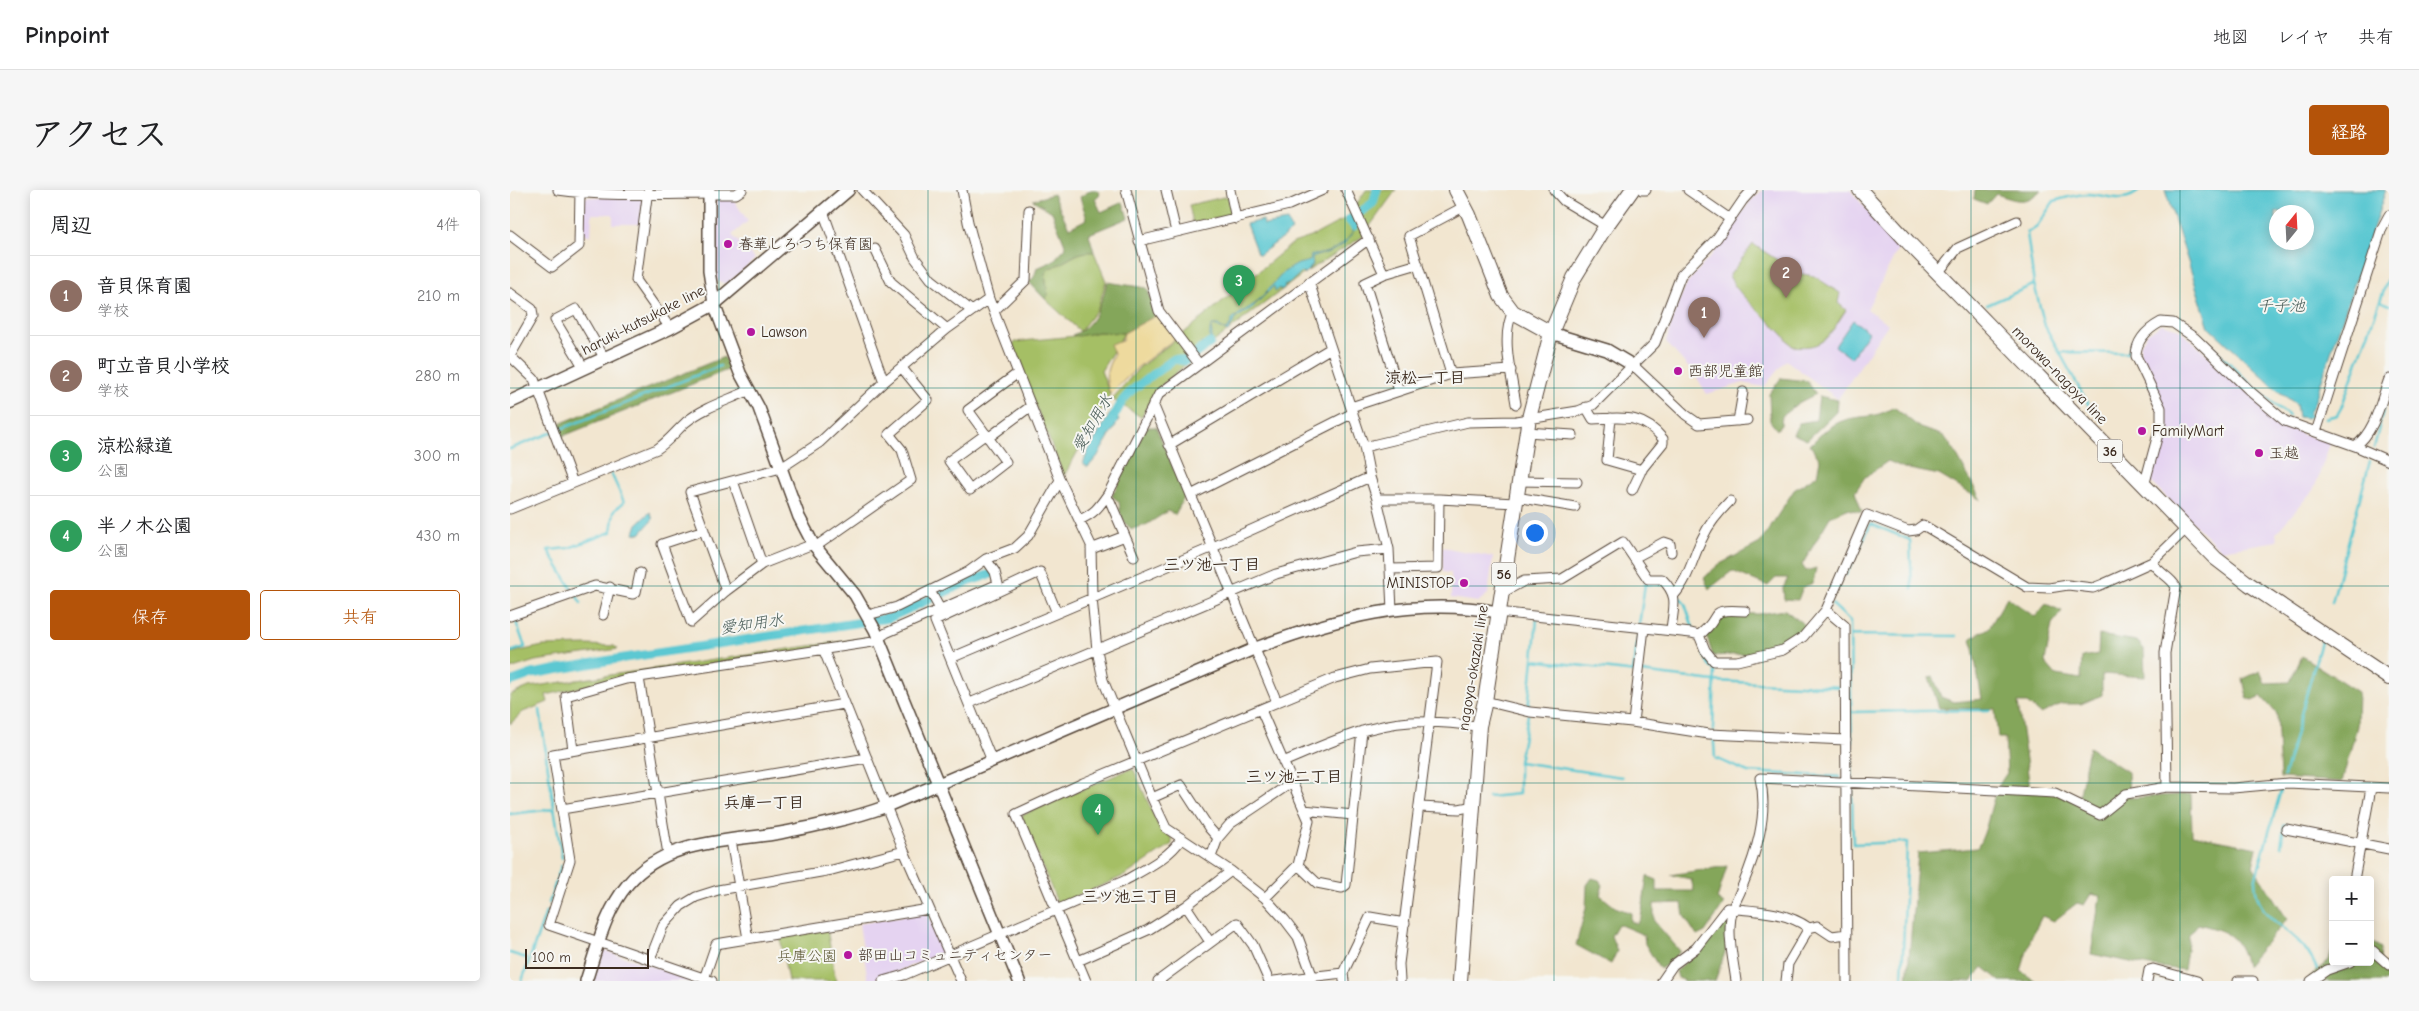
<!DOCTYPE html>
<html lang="ja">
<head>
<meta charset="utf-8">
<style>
	:root { --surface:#fff; --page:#f6f6f6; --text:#202124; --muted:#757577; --line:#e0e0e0; --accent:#b45309 }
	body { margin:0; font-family:"Comic Neue","Klee One",sans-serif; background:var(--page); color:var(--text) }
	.controls { position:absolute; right:15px; bottom:15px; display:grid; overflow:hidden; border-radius:5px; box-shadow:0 2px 12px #0003 }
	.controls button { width:45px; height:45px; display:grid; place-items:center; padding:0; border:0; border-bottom:1px solid var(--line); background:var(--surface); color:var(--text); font:25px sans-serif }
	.compass { position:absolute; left:1759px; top:15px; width:45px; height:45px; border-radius:50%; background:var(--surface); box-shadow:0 2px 12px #0003; rotate:18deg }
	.scale { position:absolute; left:15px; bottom:12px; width:124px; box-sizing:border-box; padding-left:5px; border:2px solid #3b2a1e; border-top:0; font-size:14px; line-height:18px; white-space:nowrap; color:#3b2a1e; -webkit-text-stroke:4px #f6f6f2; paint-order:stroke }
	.you { position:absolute; left:1024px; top:342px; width:18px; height:18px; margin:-12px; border:4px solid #fff; border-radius:50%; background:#1a73e8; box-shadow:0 0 0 8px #1a73e833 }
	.badge { display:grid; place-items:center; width:32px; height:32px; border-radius:50%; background:var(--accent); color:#fff; font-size:16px; font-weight:700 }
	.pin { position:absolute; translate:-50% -41px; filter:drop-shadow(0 1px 2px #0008) }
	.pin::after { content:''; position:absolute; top:26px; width:18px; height:15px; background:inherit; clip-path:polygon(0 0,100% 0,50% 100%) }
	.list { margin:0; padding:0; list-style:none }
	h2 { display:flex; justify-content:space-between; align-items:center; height:65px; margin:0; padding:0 20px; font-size:21px }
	h2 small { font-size:16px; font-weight:400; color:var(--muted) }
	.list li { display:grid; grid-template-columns:32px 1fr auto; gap:15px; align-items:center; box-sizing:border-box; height:80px; padding:0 20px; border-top:1px solid var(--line) }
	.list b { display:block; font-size:19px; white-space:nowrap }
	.list p { margin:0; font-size:16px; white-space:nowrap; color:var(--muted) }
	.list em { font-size:16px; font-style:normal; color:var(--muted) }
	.actions { display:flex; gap:10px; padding:15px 20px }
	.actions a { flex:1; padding:11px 0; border:1px solid var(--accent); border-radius:5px; text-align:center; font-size:18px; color:var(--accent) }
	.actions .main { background:var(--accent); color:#fff }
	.map { position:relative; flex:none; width:1879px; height:791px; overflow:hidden; border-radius:5px }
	header { display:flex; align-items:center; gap:30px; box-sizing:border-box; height:70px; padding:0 25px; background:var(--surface); border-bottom:1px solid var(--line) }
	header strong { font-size:24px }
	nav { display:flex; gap:28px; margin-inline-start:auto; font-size:18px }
	.intro { display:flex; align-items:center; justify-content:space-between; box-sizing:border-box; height:120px; padding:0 30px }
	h1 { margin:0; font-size:35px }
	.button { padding:12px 22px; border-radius:5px; background:var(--accent); color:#fff; font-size:18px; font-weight:700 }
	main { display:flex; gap:30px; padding:0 30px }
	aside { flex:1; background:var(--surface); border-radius:5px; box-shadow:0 2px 12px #0003 }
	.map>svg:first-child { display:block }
	.built { fill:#e5d3f1 }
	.green { fill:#a5bf65; stroke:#707442 }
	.forest { fill:#84a65a; stroke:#60683c }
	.sand { fill:#eeda9e; stroke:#94825e }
	.water { fill:#5bc8d2; stroke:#4b7978; fill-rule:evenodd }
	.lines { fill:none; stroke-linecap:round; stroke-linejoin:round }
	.stream { stroke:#5bc8d2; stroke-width:2.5 }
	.canal { stroke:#5bc8d2; stroke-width:9 }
	.minor-casing { stroke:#564639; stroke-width:11 }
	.tertiary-casing { stroke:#564639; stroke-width:14 }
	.secondary-casing { stroke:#564639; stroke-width:15 }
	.primary-casing { stroke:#564639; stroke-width:16 }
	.minor { stroke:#fff; stroke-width:9 }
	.tertiary { stroke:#fff; stroke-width:11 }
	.secondary { stroke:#fff; stroke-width:12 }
	.primary { stroke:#fff; stroke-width:14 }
	.grid { fill:none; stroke:#0f766e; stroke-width:1; stroke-opacity:0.55 }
	.poi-dot { fill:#b5179e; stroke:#f6f6f2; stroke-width:2 }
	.labels { text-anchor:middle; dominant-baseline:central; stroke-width:4; stroke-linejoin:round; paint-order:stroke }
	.shield { fill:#f6f6f2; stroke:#73675e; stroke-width:1 }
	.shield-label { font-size:14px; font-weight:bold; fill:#3b2a1e }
	.poi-label { font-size:15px; fill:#3b2a1e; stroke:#f6f6f2; text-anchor:start }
	.street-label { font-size:15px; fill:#3b2a1e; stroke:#f6f6f2 }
	.park-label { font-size:15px; fill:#5b5733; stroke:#f6f6f2 }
	.water-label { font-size:16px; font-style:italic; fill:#455954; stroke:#f6f6f2 }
	.neighbourhood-label { font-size:16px; font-weight:bold; fill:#3b2a1e; stroke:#f6f6f2 }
</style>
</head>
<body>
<header>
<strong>Pinpoint</strong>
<nav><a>地図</a><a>レイヤ</a><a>共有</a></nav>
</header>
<div class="intro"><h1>アクセス</h1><a class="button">経路</a></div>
<main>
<aside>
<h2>周辺<small>4件</small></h2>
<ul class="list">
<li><span class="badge" style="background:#8d6e63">1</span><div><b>音貝保育園</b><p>学校</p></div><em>210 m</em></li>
<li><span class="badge" style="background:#8d6e63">2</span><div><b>町立音貝小学校</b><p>学校</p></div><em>280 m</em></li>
<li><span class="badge" style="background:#2e9e5b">3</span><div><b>涼松緑道</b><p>公園</p></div><em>300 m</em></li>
<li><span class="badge" style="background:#2e9e5b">4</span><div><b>半ノ木公園</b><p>公園</p></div><em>430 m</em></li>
</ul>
<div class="actions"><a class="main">保存</a><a>共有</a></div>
</aside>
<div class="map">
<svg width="1879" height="791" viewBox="0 0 1879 791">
	<rect width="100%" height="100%" fill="#f6f6f2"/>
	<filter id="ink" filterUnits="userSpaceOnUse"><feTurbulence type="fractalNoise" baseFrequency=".02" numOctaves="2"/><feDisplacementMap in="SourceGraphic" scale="10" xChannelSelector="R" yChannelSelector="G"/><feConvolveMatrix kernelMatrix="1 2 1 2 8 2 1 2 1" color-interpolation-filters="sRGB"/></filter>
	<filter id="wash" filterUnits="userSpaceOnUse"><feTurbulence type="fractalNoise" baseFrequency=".0096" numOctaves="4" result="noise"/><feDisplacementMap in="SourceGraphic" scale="20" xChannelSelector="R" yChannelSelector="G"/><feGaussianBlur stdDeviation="1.12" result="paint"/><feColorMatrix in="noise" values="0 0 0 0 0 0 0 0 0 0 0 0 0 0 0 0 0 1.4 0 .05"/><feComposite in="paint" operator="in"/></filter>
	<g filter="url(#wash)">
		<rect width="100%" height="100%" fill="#f2e6d0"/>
		<!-- built -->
		<path class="built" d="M1253,0H1340L1389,57L1357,119L1378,134L1328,209L1276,170L1254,197L1233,193L1197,204L1186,186L1156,152L1166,118L1177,93L1213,52L1241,10Z
			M76,7L131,8L133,11L130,34H103V24H82L81,46L73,43V10Z
			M208,7L222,8L238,31L222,45L245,69L217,94L207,91L206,82V11Z
			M1652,134L1669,139L1765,226L1793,245L1821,251L1804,299L1766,343L1767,351L1711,360L1639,290L1653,234L1630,168V155L1638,143Z
			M932,357L983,367L978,404L968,412L941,408V383L933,382Z
			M414,722L418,724L433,759L431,763L379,785L358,791L349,734Z
			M92,760L167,784L185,791H82Z"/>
		<!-- green -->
		<path class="green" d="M856,0H886L852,47L793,84L693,160L648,198L631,227L602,209L629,178L669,147L783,53L801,47L838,27Z
			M718,6L721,22L719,26L683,33L679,15Z
			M1243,54L1287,83L1304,86L1330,103L1328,113L1336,120C1319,145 1316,160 1282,156C1264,130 1233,114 1219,86Z
			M577,61L584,62L596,91L588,118L570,141L535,109L538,105L535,84L539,78C553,75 563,64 577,61Z
			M588,142L614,143L591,181L600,204L554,286L501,155L506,152C533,148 562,148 588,142Z
			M354,448L357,450L89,493L36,505L38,512L13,522L0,534V505L19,497Z
			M76,455L104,456L108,459L25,471L0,479V463L33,456Z
			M620,579L624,580L648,635L662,648V654L616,685L551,713L547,712L512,627L513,625Z
			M317,739L326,791H278L270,747Z"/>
		<!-- forest -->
		<path class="forest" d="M581,0H587L590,4L585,9L591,22L613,12L618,28L579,44L584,62C565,60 556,74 539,78L535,84L538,105L535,109L519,92L524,87L527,78L543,71L556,57L542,22L523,10L543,4L559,38L577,29L570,7Z
			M1465,0H1531C1515,16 1505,10 1486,4L1477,14L1464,9Z
			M597,92L637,98L647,125L614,143L588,142L569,146L562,145C584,138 592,113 597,92Z
			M214,167L220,179L48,248L44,236Z
			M1271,188L1297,191L1306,204L1288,213L1272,226L1271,235L1267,240L1260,231L1259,204Z
			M1309,206L1327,210L1326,222L1297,250L1283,244L1289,233L1306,230Z
			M1384,217L1410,238L1434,246L1444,260L1471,310L1429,285L1394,278L1378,271L1355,287L1345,302L1352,322L1337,319L1320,327L1292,375L1296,381L1306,378L1303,393L1293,397L1288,410L1274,409L1273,398L1278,388H1266L1258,396L1222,381L1199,399L1194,388L1208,375L1250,353L1284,300L1307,285L1310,270L1300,255C1310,245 1321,234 1335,230C1356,224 1362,230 1384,217Z
			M636,237H646L675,306L665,325L658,321L636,335L622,339C611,332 610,325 609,312L602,306Z
			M1497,407L1525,427L1536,414L1552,421L1542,434L1535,472L1546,485L1571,489L1572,467L1588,464L1589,445L1627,451L1634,459L1635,487L1592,484V505L1571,514H1551L1531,524L1517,513H1508L1520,598L1569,609L1579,557L1618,582L1619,608L1681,604L1682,645L1747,658L1743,676L1777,729L1736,776C1729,744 1716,741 1688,734L1679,745L1674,780L1640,776L1581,764L1590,706L1581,704L1574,715L1567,713L1544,731L1532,726L1521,748L1511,781L1525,791H1490L1473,777L1462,791H1397L1408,663L1467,658C1482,633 1478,607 1497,583L1495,548H1488L1485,519L1429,518L1419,487L1423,486L1431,507L1444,512L1472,509L1461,448L1479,438Z
			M1275,420L1296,436C1275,465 1236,464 1203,466L1197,448L1207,428L1215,423L1249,424Z
			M1792,466L1848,502L1847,536L1832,592L1770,588L1767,524L1751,506L1742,510L1737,508L1733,489L1750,481L1755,493L1780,492Z
			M1217,676L1207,709L1214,714L1195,742L1187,746L1174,726L1172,713L1144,714V731L1170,761L1162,771L1150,779L1135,754L1134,745L1108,734L1101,746L1107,761L1101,774L1066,755L1076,718L1077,695L1082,688L1089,690L1093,695L1090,705L1105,717L1121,723V731L1127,734L1131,728L1137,686L1147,690V701H1184L1181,689L1160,685Z
			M1215,727L1219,728L1218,754L1205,791H1176L1168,788L1166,781L1189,760Z
			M1860,751L1871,758L1870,772L1879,776V791H1795L1819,770L1823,755V772H1860Z"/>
		<!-- sand -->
		<path class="sand" d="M647,125L666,148L628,177L600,204C594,187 596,180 604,164L600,154L612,150L614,143Z"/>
		<!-- water -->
		<path class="water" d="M1655,0H1876L1804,213L1797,228L1788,227L1786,214L1768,201L1699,137ZM1766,22H1796V52H1766Z
			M837,28L842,30L845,36C841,56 820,63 802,67L803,75L794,84L792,82L777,95H774L775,97L771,100L770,98L765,102L764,96L742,118L726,128L718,142L704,135L701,138C703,147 702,154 695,160L691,159V153L697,155C702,148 698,141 702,135H708L714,140L718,139L723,128L746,113L774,82L788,74L800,71L801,65C817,65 838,55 844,38L841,32L837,33Z
			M753,30L754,35L777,31L782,41L749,65L747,63L736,34Z
			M1343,130L1359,142L1341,168L1325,156Z
			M600,224L609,230L587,267L578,277L573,274L578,261Z
			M140,322L143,329L130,344L124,343L127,334Z"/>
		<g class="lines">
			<!-- stream -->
			<path class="stream" d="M1871,111L1879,115
				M1477,115L1523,95
				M1550,162L1617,163C1622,150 1635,129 1650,126C1672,120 1731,186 1749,202C1759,210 1769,218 1779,226
				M1583,223L1535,136L1524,94L1517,43L1527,36L1544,11C1555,8 1567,4 1578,4C1598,5 1614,15 1630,0
				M1798,226H1804
				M1815,228L1827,225L1831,218L1879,86
				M1864,258L1875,213
				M0,259L210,176
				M1336,385L1361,334L1400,350L1402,399
				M63,401L38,360L59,358L101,342L104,321L114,312L101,283
				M66,405L71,413
				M1169,407L1175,414L1184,441
				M1822,412L1860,271
				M1322,414L1340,431L1342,590
				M1129,435L1135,394L1152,395
				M1340,445L1447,446
				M0,462L15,457L6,432
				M1194,465L1199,475L1205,480L1203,539L1205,568L1238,582L1330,587
				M1023,470L1126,482
				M1123,481L1129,441
				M1131,482L1204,491L1331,497
				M1018,519L1027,429
				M30,520L36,563
				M1341,522L1480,520
				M36,566L52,668
				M1009,572L1112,587
				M1774,586L1812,448
				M1342,596L1343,654L1397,652L1392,791
				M1771,600L1745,691C1746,723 1766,731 1787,750C1796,758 1802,768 1807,779
				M978,607L1009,604V572L1018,525
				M0,624L44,619
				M1771,657L1774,635H1777
				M39,713L51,676
				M0,763L16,768
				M12,791L36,722"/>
			<!-- canal -->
			<path class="canal" d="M844,36L839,30L863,13L867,0
				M598,237L613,210L622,200L664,169L675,171L700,153
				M0,492L22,484L101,470L379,428L457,392L481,384"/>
		</g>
	</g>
	<g filter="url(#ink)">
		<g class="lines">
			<defs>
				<path id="minor" d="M48,0C107,8 167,3 226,4L232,0
					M138,0L126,90L160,138
					M352,0L394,45L405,68L421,89L462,121
					M452,0L458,32L479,109L550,290L581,355L582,408L587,460L593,490L642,608L656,638L721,681L755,708L775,730L788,747L802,785
					M616,0L649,121L689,174
					M656,0L666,42
					M720,0L726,29
					M836,0L874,84
					M1044,0L1054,11L1096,36
					M1132,0H1136
					M1178,0L1220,29
					M313,21L374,192
					M0,45L42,77L69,56L70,0
					M629,51L779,15L813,0
					M365,59L381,92L437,139
					M1428,83L1448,58L1507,31
					M799,92L854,257L860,287L867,309L879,359L882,420
					M0,103L22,119L23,126L0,166
					M484,121L516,90L519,20
					M1003,122C990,146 1002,187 1006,214
					M0,166L24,189L63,293
					M1124,176L1176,225L1189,234L1237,230
					M74,178L45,130L66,119L95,169
					M941,184L899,46L955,16
					M889,201L855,93L874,84L908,74
					M643,214L767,512
					M841,217L941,184L1001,180
					M1076,217L1083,229C1113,228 1132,223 1153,249V253L1132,279L1122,300
					M1101,228L1097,270L1132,280
					M1228,231L1233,202
					M1016,242L1063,245
					M1806,242L1872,38L1879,25
					M476,244L439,271L460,300L496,272L458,220L508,183
					M478,248L521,216
					M659,255L821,158
					M1845,256C1865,243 1871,210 1879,189
					M854,257L958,232L1006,231L1068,221L1083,215L1145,153L1171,85L1207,48L1233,10L1242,0
					M223,291L252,374
					M1009,291L1067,292
					M1634,296L1651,233V218L1626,166C1626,150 1638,139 1651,132L1663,133L1685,148L1742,203L1775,231L1845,256L1879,271
					M681,305L843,223
					M1006,307L1065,317
					M595,308L600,311L624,367
					M867,309H929L1005,313
					M0,319L147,259C159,251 166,241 176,232C194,217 219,210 240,200
					M569,330C584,324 589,317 598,304L649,204L859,49
					M194,340L152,354L181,432L216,401L252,374L303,354
					M305,357L401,290L392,260L379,244L418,210L392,178
					M581,359L615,346
					M1124,368L1154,352L1160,354L1161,362
					M1642,372C1648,383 1660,386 1666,397L1655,463L1657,597
					M880,379L928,378L929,309
					M216,401L180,302L271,278L309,253L374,192L437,139L479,109
					M420,401L430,419
					M990,404L1014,391L1052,389L1113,352L1138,389H1152C1170,407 1163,417 1161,440
					M1164,405C1180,387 1183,365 1194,345C1200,332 1210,321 1220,311
					M1316,420L1335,436L1337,791
					M988,422L1181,443L1189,445L1195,460L1204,471H1227L1273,460L1293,447L1316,420L1357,325L1398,341L1406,340L1413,335L1517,397L1539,398L1558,395L1583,398L1593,394L1642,372L1675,340
					M93,425L100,397
					M358,425L387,417L458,382L476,369L505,358L518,346L550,290
					M0,426L85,396L123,404L126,402L130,383
					M1189,445C1215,426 1194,418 1235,421
					M314,461L394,661L451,791
					M441,468L703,357L860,287
					M129,488L158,664
					M975,511L1020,522L1122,532L1199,544L1336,550
					M460,513L766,384L846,362L879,359
					M751,520L799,631L788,675L755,708
					M1123,532L1134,438
					M63,560L56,506L116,489L363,452L376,443L488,394L485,382L476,369
					M482,571L425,431L530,382L547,423
					M773,572C814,555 855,535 900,532C924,531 946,534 969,536
					M642,608L671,595L699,638L708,648
					M910,617L949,619L964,616
					M52,619L357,568
					M794,620L843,625
					M1776,639L1879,659
					M221,650L238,749
					M701,667L708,648L720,634L781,593
					M788,675L807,693L832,698L836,695L852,541
					M1844,690L1861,598
					M676,716L700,752
					M1860,764L1863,761L1879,775
					M140,769L153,736L171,716L186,707L208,700L322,680L394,661
					M568,771L638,740L676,716L721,681
					M194,789L206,754L419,719
					M202,791L39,735L60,670L43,564L334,514
					M373,791L394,785L614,691C635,679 659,668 672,648
					M576,791L506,624L573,593L825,488L860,479L927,472L889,774L890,791
					M648,791L727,733L743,755L759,791
					M764,791L833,783
					M834,791L833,783L860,727L895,733
					M1152,791L1163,775L1186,758L1217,718C1246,721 1275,721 1299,738L1307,736L1322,746L1337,744
					M1226,791C1223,768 1216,742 1223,718C1225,711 1230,704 1232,697C1246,663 1259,625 1250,588L1545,603L1590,625L1616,604L1657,597L1723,598L1778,593L1879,598
					M1276,791L1278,774L1299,738
					M1637,791L1639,780L1643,779L1687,791
					M1728,791H1743
					M1801,791L1817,780L1840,772"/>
				<path id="tertiary" d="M199,0V81L202,100L204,114L230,183L249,218L289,327L303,354L345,405L365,440L509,791
					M1041,143L1097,160L1124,176
					M76,791C87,758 95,721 118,694C156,649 218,652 270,643C306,636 342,629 377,616L746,458C826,428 901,407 988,422"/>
				<path id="secondary" d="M0,212L160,138L204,114L338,0"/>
				<path id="primary" d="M946,0L959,25L991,106L1003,122L1041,143
					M1350,0L1398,52L1705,368L1739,394L1879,488
					M950,791L969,536L975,511L1019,228L1041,143L1064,88L1094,39L1122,0"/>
			</defs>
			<!-- minor casing -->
			<use href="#minor" class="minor-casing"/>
			<!-- tertiary casing -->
			<use href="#tertiary" class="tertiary-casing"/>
			<!-- secondary casing -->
			<use href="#secondary" class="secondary-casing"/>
			<!-- primary casing -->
			<use href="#primary" class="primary-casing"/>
			<!-- minor -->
			<use href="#minor" class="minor"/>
			<!-- tertiary -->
			<use href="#tertiary" class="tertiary"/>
			<!-- secondary -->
			<use href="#secondary" class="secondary"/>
			<!-- primary -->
			<use href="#primary" class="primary"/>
		</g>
	</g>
	<!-- grid -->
	<path class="grid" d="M209,0V791M418,0V791M626,0V791M835,0V791M1044,0V791M1253,0V791M1461,0V791M1670,0V791M0,198H1879M0,396H1879M0,593H1879"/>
	<!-- markers -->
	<g class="poi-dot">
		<circle cx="218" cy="54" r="5"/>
		<circle cx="241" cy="142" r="5"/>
		<circle cx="1168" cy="181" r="5"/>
		<circle cx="1632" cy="241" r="5"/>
		<circle cx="1749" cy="263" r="5"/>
		<circle cx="954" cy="393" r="5"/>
		<circle cx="338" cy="765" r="5"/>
	</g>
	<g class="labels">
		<!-- shield labels -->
		<g class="shield">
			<rect x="1587.5" y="249.5" width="25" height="23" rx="4"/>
			<rect x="981.5" y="372.5" width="25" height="23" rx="4"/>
		</g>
		<g class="shield-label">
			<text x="1600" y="261">36</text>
			<text x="994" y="384">56</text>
		</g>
		<!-- poi labels -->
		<g class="poi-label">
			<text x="228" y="54">春華しろつち保育園</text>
			<text x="251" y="142">Lawson</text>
			<text x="1178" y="181">西部児童館</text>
			<text x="1642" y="241">FamilyMart</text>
			<text x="1759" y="263">玉越</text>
			<text x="944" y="393" text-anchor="end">MINISTOP</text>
			<text x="348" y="765">部田山コミュニティセンター</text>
		</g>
		<!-- street labels -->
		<g class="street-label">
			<text transform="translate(133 130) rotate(-27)">haruki-kutsukake line</text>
			<text transform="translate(1550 185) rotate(46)">morowa-nagoya line</text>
			<text transform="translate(963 478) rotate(-81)">nagoya-okazaki line</text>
		</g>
		<!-- park labels -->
		<g class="park-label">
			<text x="297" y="766">兵庫公園</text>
		</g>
		<!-- water labels -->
		<g class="water-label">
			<text x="1771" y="116">千子池</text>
			<text transform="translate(583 233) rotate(-60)">愛知用水</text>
			<text transform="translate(242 434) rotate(-8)">愛知用水</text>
		</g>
		<!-- neighbourhood labels -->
		<g class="neighbourhood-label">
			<text x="915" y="188">涼松一丁目</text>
			<text x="702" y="375">三ツ池一丁目</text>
			<text x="784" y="587">三ツ池二丁目</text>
			<text x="254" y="613">兵庫一丁目</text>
			<text x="620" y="707">三ツ池三丁目</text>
		</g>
	</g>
</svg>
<div class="controls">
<button>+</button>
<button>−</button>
</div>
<svg class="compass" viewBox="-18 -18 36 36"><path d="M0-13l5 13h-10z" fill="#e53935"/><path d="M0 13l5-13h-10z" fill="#757577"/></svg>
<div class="scale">100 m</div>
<div class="you"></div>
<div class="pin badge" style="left:1194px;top:148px;background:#8d6e63">1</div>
<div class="pin badge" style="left:1276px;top:108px;background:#8d6e63">2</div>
<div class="pin badge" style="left:729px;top:116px;background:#2e9e5b">3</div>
<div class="pin badge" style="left:588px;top:645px;background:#2e9e5b">4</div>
</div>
</main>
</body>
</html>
